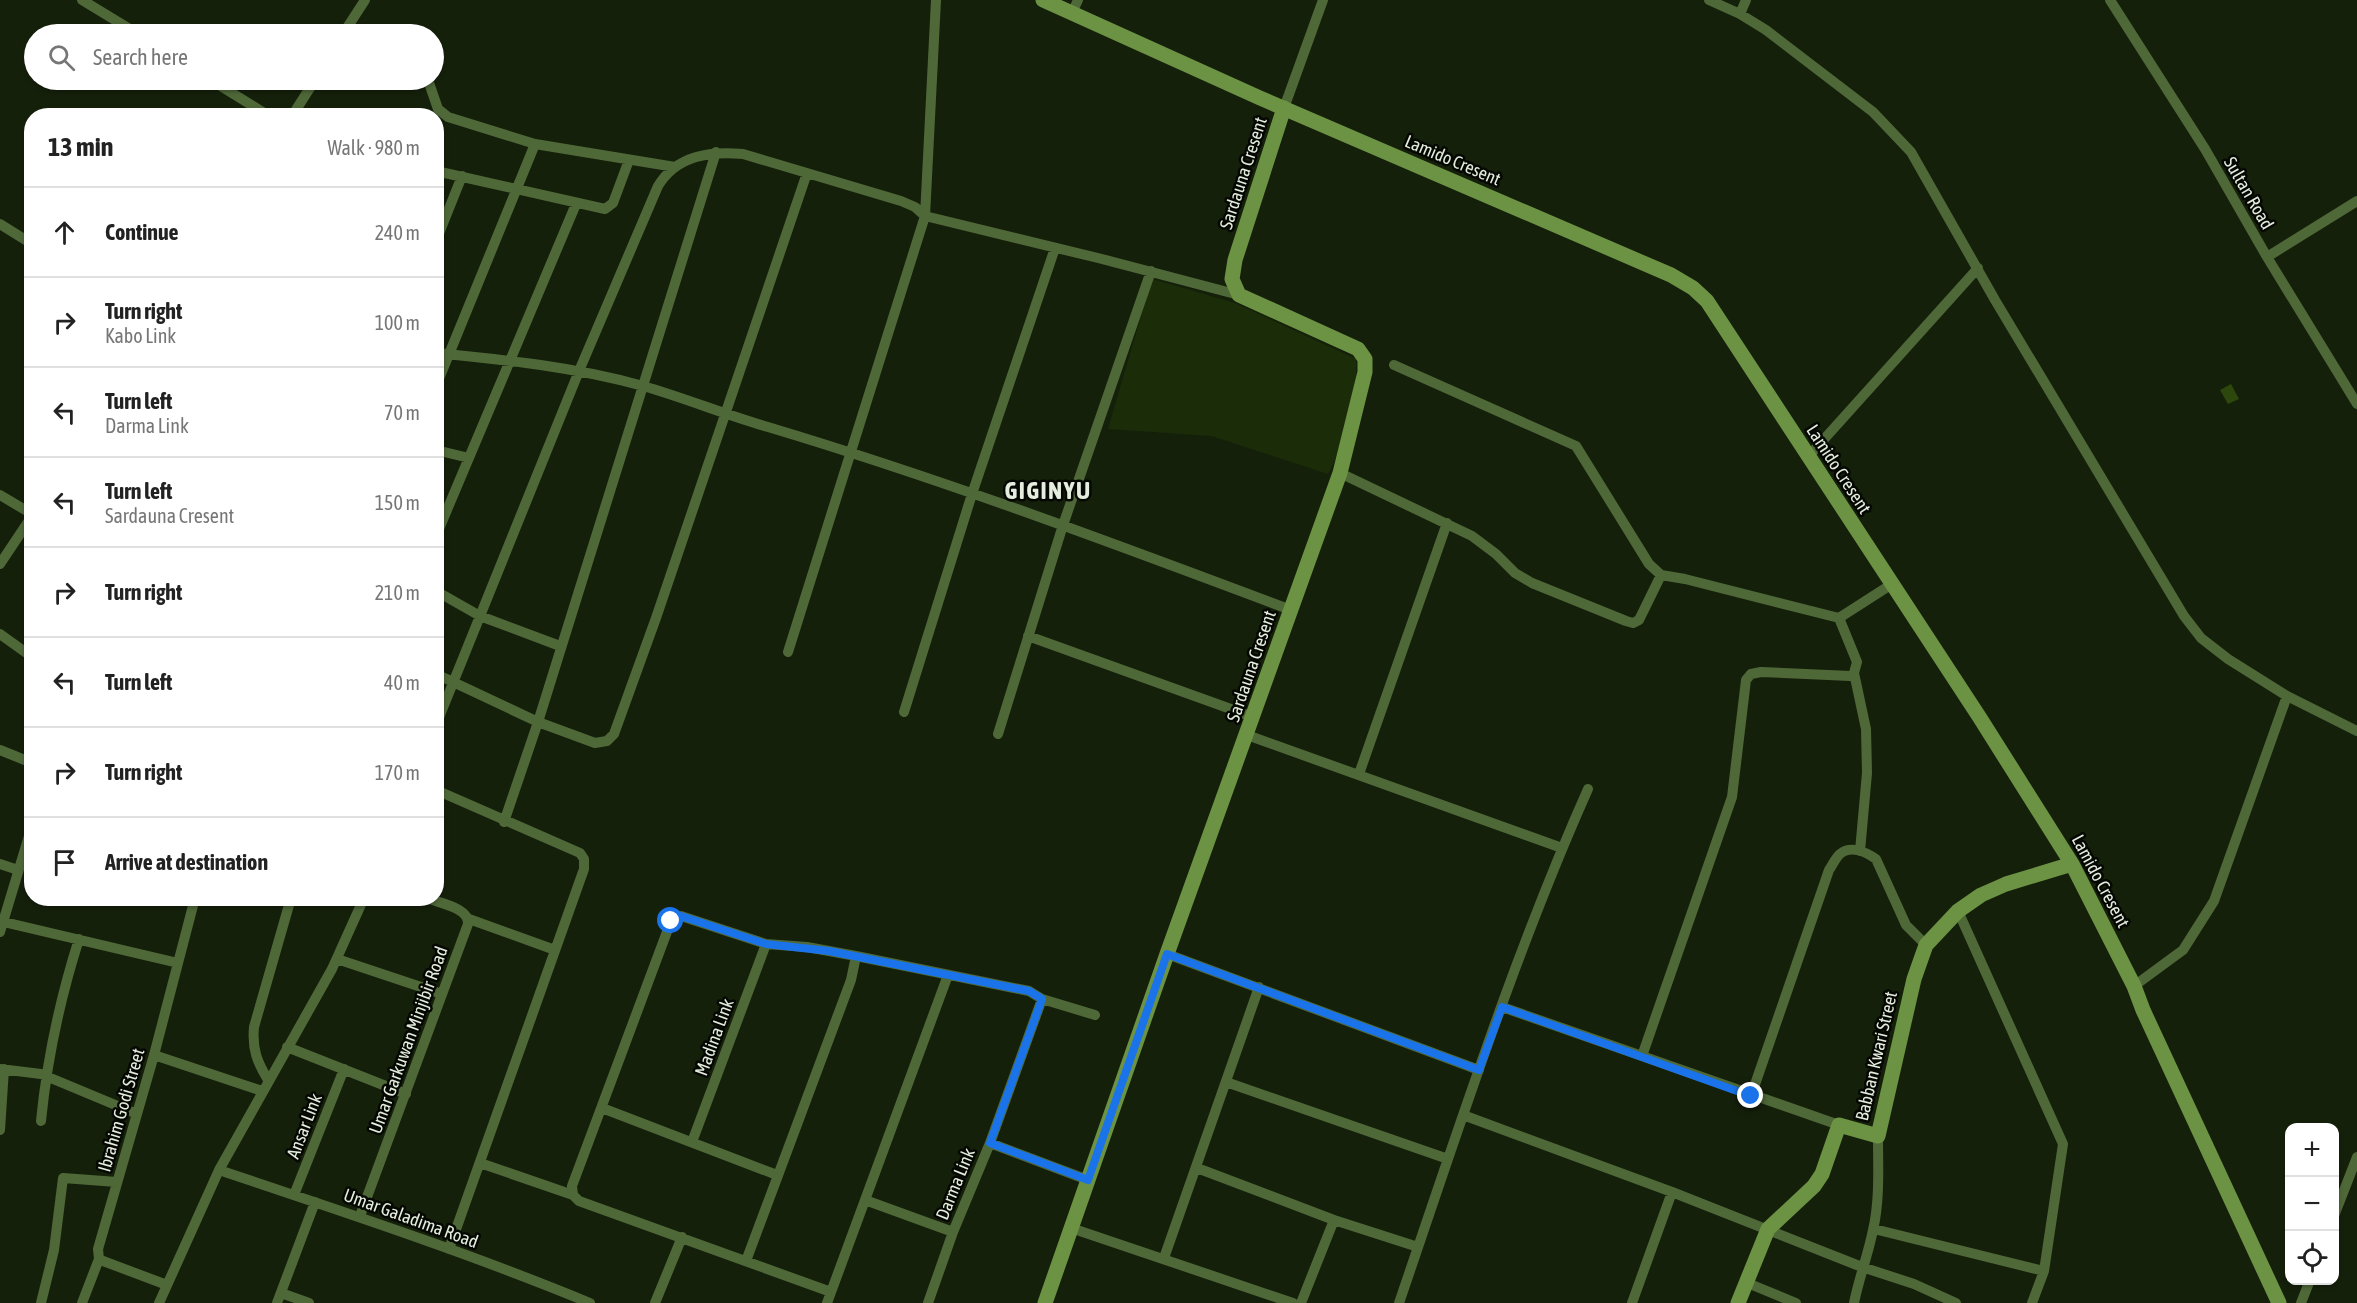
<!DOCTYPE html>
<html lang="en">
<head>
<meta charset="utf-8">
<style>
	:root { --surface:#fff; --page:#f2f2f2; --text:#222; --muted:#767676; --line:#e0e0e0 }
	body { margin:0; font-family:"Asap Condensed",sans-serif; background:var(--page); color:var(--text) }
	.controls { position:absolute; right:18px; bottom:18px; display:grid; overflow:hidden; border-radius:12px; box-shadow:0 2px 4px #0004 }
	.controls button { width:54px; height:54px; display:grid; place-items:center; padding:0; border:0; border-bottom:2px solid var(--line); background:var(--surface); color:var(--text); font:30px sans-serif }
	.stop { position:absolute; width:18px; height:18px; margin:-14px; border:4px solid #1a73e8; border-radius:50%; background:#fff }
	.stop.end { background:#1a73e8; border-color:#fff; box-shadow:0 2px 6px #0008 }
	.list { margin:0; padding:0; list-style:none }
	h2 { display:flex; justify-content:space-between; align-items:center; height:78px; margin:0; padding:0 24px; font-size:26px }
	h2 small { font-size:20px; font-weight:400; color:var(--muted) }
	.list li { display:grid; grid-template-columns:39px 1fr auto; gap:18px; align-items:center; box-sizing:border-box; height:90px; padding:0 24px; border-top:2px solid var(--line) }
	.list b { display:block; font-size:22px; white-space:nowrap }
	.list p { margin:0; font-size:20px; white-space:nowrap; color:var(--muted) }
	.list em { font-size:20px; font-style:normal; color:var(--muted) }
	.icon { flex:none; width:33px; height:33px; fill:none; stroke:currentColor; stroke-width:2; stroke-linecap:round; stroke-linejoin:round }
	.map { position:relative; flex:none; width:2357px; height:1303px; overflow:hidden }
	.search { position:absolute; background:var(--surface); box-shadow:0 2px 4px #0004; left:24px; top:24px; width:420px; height:66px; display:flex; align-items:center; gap:15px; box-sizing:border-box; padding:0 21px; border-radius:33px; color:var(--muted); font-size:22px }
	.panel { position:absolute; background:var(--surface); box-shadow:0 2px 4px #0004; left:24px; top:108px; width:420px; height:798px; border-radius:24px }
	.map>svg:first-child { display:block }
	.green { fill:#1b2d08 }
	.water { fill:#2d470c }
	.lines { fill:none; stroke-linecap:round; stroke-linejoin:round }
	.street { stroke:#4f6838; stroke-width:10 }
	.secondary { stroke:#6c9344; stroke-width:15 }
	.route { stroke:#1a73e8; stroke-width:8 }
	.labels { text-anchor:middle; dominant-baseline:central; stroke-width:5; stroke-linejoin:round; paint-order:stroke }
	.street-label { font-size:18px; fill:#e5eddf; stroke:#050802 }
	.district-label { font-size:24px; font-weight:bold; letter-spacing:1.5px; fill:#e5eddf; stroke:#050802 }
</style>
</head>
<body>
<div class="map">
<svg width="2357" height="1303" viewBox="0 0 2357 1303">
	<rect width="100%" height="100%" fill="#15200b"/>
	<!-- green -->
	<path class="green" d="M1152,279L1235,303L1356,359C1359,389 1343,448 1328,474L1212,436L1108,429Z"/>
	<!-- water -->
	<path class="water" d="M2231,384L2239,399L2228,404L2220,390Z"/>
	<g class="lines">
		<!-- street -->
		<path class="street" d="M82,0L138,34
			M1709,0L1740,14L1766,30L1873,112L1911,152L1995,300L2184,616L2201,638L2228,659L2287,696L2357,731
			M2110,0L2205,149L2267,257L2357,404
			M1072,13L1078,0
			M1740,14L1746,0
			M343,34L365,0
			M211,80L269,116
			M428,80L438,109L448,117L535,144L675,167
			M1284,108L1323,0
			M292,116L315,80
			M436,171L605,209L613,203L629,160
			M0,224L32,244
			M436,241L462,176
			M2267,257L2357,201
			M436,353C506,360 576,367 643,386C685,398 726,415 768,427C945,480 1118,545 1291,610
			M1394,365L1576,446L1649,564L1661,575L1685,579L1839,618L1892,584
			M436,386L535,144
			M436,450L469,458
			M1808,457L1978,268
			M1340,473L1472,536L1496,554L1515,573L1532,583L1626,621L1633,623L1639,620L1661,575
			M0,495L32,514
			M436,536L576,204
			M0,564L32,516
			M436,591L480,616L560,646
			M1839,618L1857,662L1854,673L1866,729L1867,773L1860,851
			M0,634L32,657
			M1028,636L1253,717
			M788,652L925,216L936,0
			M436,674L538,722L595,743L607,741L614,734L656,618L807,173
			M904,712L972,494L1055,248
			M436,725L579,371L658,186C677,155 710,151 743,154L901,201L915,207L925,216L1098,258L1239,295
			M998,734L1063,525L1151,271
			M1247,735L1562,848
			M0,750L32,763
			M1359,774L1447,523
			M436,790L580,853L584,859V869L449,1249
			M504,822L538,722L716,152
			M0,864L18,870
			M1958,911L2063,1144L2044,1271L2032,1303
			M469,919L555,950
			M0,921L178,963
			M0,932L32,826
			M1167,954L1479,1070
			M856,956L1029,991L1042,999L1095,1015
			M337,959L442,994
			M2134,986L2183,950L2214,901L2287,696
			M1502,1007L1839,1125
			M287,1047L406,1094
			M154,1055L262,1091
			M1642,1056L1732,797L1746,680L1751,674L1761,672L1850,676L1854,673
			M0,1069L41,1074L137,1114
			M268,1080C257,1062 252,1049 254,1027L291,898
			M1226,1082L1448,1159
			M1751,1096L1829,870C1832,866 1836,857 1840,854C1851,845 1866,852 1876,859L1906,925L1926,945
			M602,1108L777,1175
			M1463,1115L1672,1192L1862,1267L1914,1284L1956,1303
			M41,1121C47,1059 60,999 79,939
			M0,1130L4,1069
			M692,1142L766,944
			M990,1143L1042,999
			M480,1163L573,1195
			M1197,1168L1334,1220L1418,1247
			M219,1170C344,1212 469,1253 590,1303
			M294,1195L344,1069
			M865,1200L948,975
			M360,1216L468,924C470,908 439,903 427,898
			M2334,1216L2357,1157
			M1071,1228L1293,1303
			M1874,1229L2044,1271
			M1164,1258L1259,987
			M746,1261L851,980L856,956L807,947L766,944L681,916L671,921L572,1186L573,1195L579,1201C663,1231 747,1261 831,1292
			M1745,1282L1796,1303
			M167,1285L103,1261L99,1259L98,1249L154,1055L195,898
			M281,1293L309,1303
			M41,1303L54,1250L63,1178L117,1182
			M82,1303L99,1259
			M159,1303L219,1170L332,969L364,898
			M277,1303L315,1202
			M655,1303L682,1237
			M827,1303L865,1200L953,1232
			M928,1303L953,1232L990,1143L1088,1180
			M1301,1303L1334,1220
			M1399,1303C1458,1131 1514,955 1588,789
			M1632,1303L1672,1192
			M1854,1303C1859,1278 1868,1255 1873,1230C1880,1200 1878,1167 1878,1136
			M2301,1303L2310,1280"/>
		<!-- secondary -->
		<path class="secondary" d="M1043,0L1260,98L1671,275L1693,288L1707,301L1980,718L2072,864L2134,986L2143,1010L2279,1303
			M1045,1303L1167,954L1340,473L1365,372V359L1358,349L1239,295L1232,279L1235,260L1284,108
			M1738,1303L1768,1229L1814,1186L1822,1174L1839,1125L1878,1136L1914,979L1926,945L1958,911L1981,895L2006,884L2072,864"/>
	</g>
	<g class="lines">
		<!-- route -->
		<path class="route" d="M671,921L681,916L766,944L829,951L1029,991L1042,999L990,1143L1088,1180L1167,954L1479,1070L1502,1007L1751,1096"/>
	</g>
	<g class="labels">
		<!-- street labels -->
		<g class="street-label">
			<text transform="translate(1453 160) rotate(23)">Lamido Cresent</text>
			<text transform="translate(1243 173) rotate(-72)">Sardauna Cresent</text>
			<text transform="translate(2249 193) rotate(60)">Sultan Road</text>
			<text transform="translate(1839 469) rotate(57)">Lamido Cresent</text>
			<text transform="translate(1251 666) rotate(-71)">Sardauna Cresent</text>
			<text transform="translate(2101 881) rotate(62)">Lamido Cresent</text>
			<text transform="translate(714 1037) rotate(-70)">Madina Link</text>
			<text transform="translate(408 1040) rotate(-70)">Umar Garkuwan Minjibir Road</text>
			<text transform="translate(1876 1056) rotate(-77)">Babban Kwari Street</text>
			<text transform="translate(121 1110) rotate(-74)">Ibrahim Godi Street</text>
			<text transform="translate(304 1126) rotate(-69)">Ansar Link</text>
			<text transform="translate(955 1184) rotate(-68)">Darma Link</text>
			<text transform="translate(411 1218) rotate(20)">Umar Galadima Road</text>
		</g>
		<!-- district labels -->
		<g class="district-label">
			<text x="1048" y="490">GIGINYU</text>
		</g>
	</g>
</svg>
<div class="controls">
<button>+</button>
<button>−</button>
<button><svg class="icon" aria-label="locate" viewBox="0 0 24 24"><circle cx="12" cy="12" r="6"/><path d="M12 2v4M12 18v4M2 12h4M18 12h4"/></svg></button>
</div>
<div class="stop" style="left:671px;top:921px"></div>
<div class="stop end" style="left:1751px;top:1096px"></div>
<div class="search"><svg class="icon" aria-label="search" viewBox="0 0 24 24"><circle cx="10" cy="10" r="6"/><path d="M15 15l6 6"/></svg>Search here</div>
<section class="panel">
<h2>13 min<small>Walk · 980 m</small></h2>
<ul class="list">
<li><svg class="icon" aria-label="ahead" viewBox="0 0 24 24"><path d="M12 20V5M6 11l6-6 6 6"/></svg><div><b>Continue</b></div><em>240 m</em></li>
<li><svg class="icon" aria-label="right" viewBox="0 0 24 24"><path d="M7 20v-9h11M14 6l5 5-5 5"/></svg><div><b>Turn right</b><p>Kabo Link</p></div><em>100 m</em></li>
<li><svg class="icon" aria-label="left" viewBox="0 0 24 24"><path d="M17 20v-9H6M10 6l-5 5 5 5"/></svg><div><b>Turn left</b><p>Darma Link</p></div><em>70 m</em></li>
<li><svg class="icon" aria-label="left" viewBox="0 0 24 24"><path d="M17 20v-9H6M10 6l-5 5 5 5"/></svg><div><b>Turn left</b><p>Sardauna Cresent</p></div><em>150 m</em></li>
<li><svg class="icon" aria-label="right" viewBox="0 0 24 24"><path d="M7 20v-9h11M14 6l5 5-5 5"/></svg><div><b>Turn right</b></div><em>210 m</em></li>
<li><svg class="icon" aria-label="left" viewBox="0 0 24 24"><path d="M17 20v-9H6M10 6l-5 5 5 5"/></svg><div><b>Turn left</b></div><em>40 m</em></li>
<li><svg class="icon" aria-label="right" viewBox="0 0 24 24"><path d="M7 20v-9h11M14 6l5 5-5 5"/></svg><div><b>Turn right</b></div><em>170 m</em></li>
<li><svg class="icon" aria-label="arrive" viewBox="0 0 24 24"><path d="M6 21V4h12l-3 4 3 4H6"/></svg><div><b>Arrive at destination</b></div></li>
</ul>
</section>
</div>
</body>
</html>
